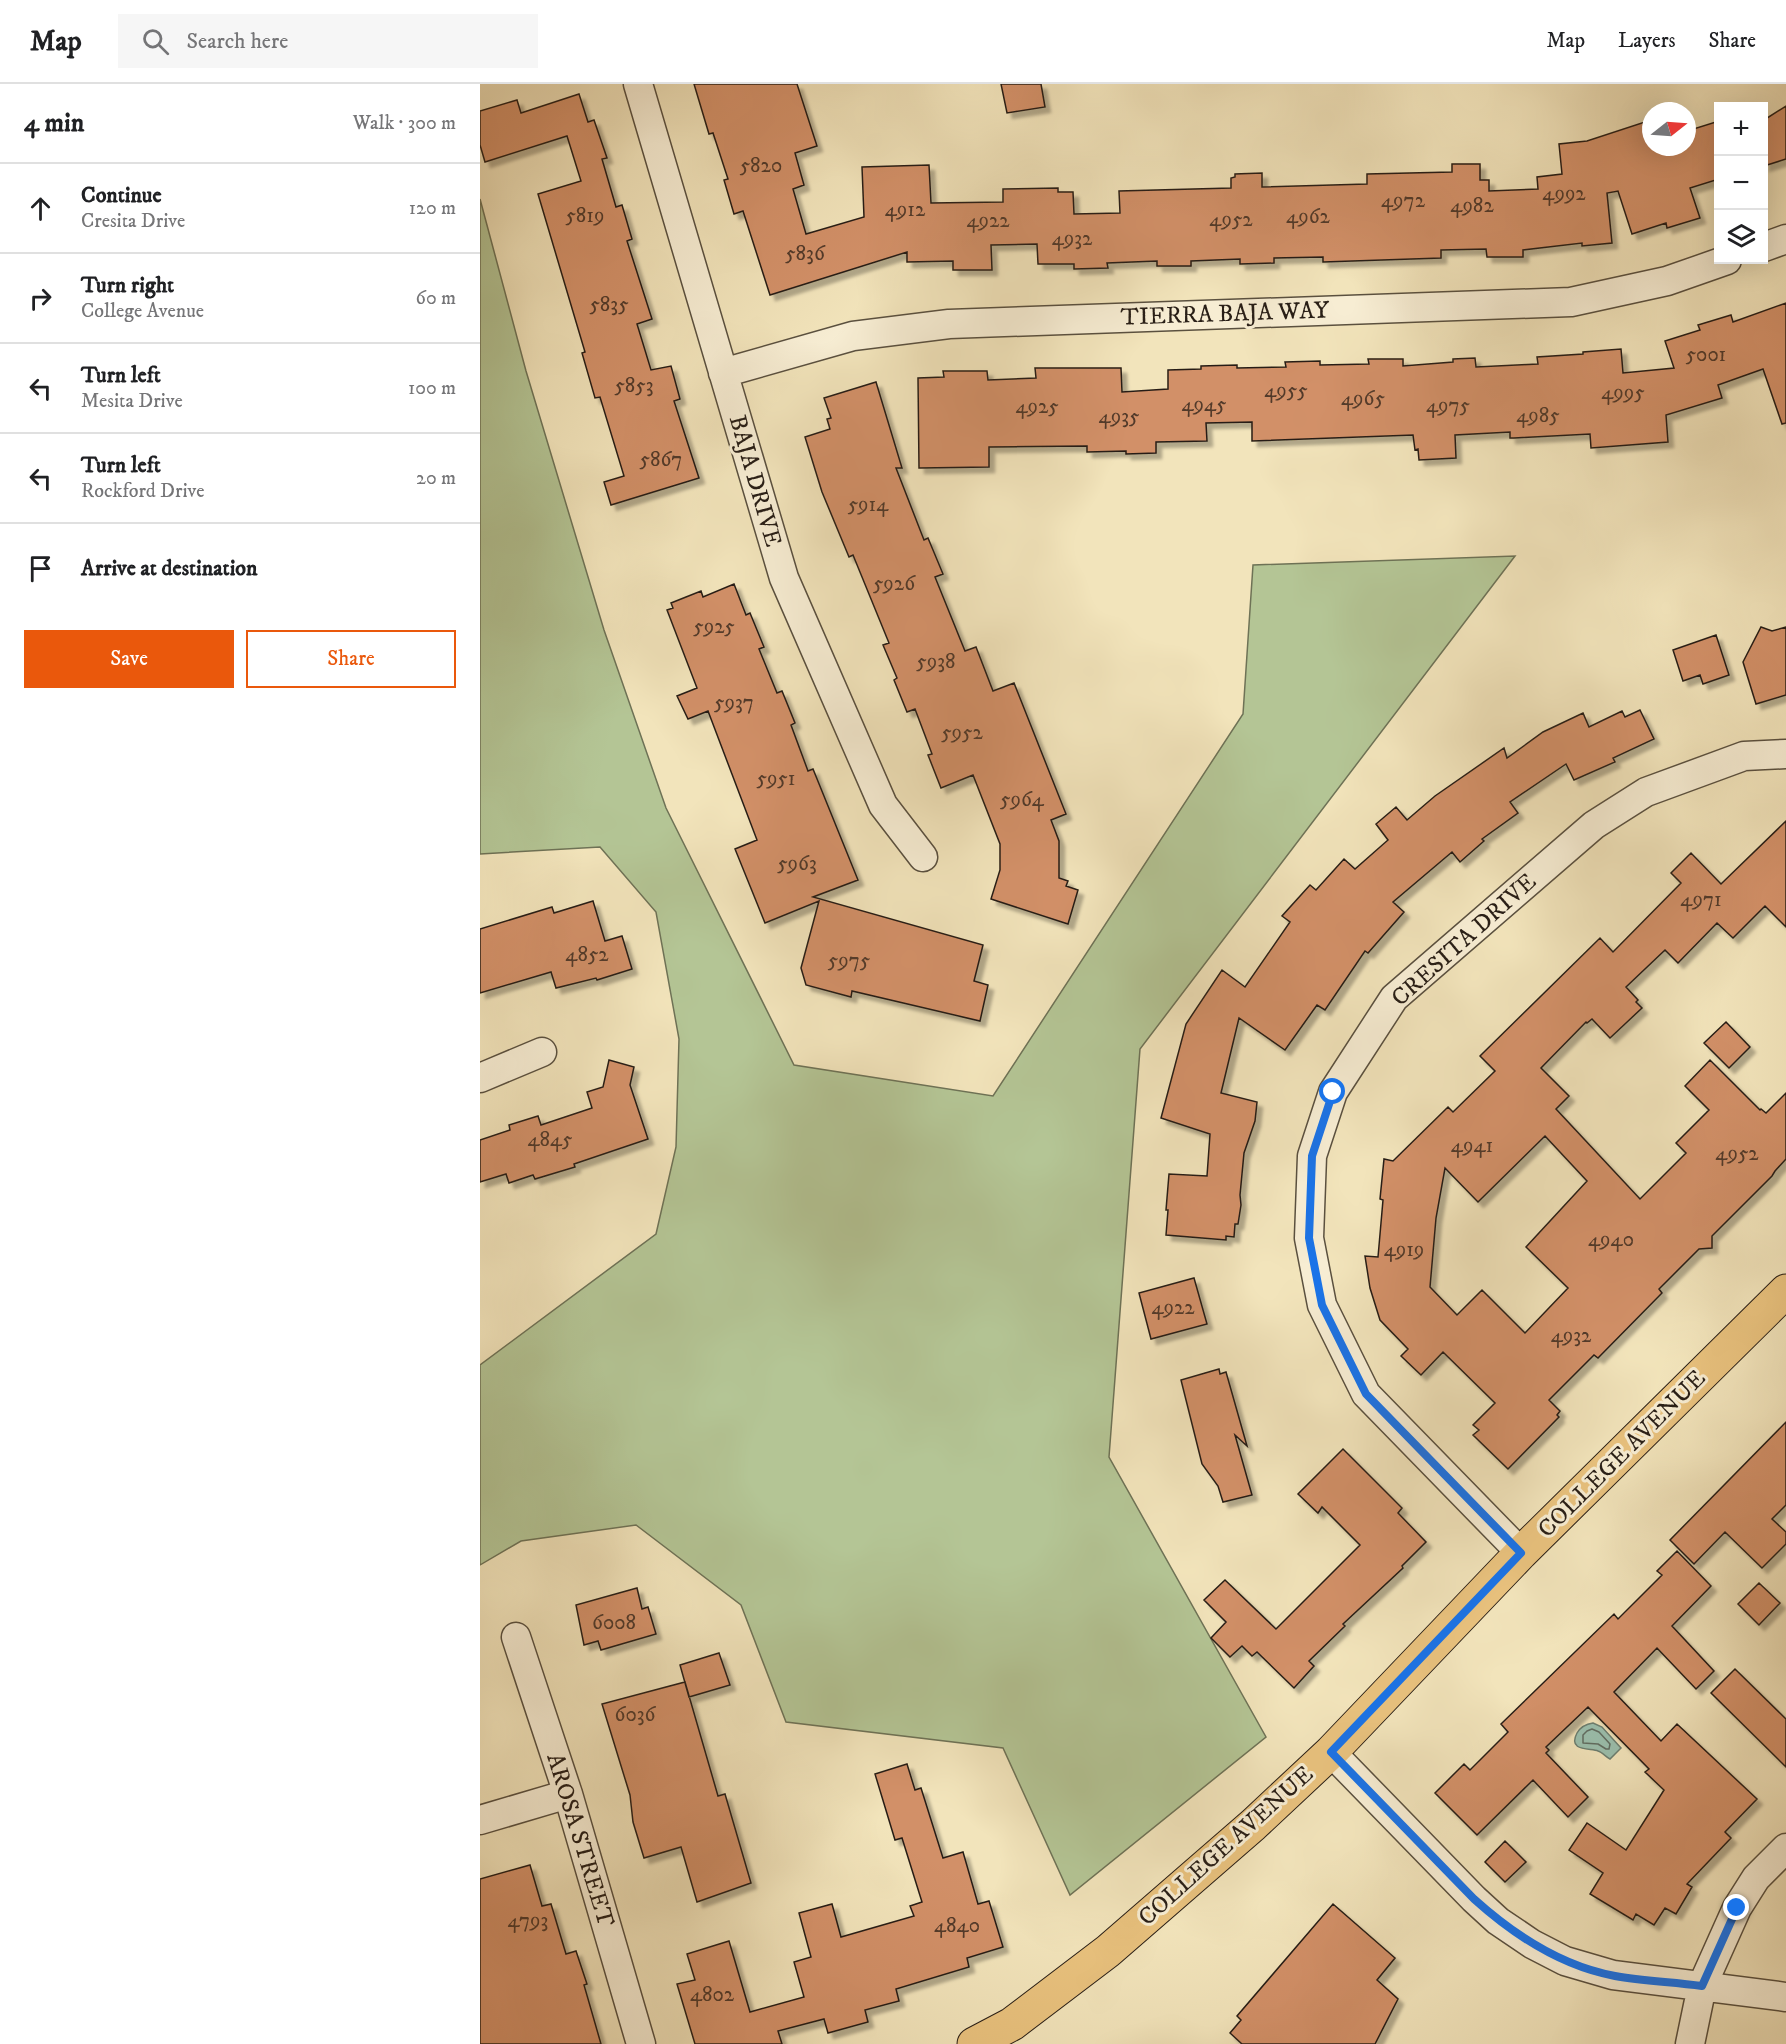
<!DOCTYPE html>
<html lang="en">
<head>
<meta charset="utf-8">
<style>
	:root { --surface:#fff; --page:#f6f6f6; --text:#202124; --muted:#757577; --line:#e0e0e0; --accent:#ea580c }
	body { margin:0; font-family:"IM FELL DW Pica",serif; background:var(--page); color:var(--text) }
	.controls { position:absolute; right:18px; top:18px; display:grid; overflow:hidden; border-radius:0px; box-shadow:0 6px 24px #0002 }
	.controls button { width:54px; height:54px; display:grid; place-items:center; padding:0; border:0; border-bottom:2px solid var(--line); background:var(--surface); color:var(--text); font:30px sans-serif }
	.compass { position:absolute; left:1162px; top:18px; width:54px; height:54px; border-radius:50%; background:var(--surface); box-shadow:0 6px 24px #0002; rotate:73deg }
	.stop { position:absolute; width:18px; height:18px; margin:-14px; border:4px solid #1a73e8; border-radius:50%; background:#fff }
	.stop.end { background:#1a73e8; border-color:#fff; box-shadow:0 2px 6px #0008 }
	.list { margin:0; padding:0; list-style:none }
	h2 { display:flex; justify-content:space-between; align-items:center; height:78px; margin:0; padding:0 24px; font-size:26px }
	h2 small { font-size:20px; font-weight:400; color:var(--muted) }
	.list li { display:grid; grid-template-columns:39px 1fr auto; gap:18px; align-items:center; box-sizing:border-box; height:90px; padding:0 24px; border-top:2px solid var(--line) }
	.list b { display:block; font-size:22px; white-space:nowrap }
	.list p { margin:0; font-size:20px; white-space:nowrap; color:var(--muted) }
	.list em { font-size:20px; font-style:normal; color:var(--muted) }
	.actions { display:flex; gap:12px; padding:18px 24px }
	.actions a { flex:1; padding:14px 0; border:2px solid var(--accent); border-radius:0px; text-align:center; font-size:21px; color:var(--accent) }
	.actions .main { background:var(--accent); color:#fff }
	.icon { flex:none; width:33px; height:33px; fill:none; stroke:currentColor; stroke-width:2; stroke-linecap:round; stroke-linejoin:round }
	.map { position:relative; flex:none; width:1306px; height:1960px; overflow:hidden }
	header { display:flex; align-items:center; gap:36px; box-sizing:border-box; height:84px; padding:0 30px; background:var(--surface); border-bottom:2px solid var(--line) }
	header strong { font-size:28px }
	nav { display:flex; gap:33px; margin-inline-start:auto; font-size:21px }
	.search { width:420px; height:54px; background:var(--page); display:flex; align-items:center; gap:15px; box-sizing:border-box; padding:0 21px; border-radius:0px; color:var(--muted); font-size:22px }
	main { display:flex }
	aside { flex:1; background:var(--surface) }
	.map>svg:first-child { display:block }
	.green { fill:#b4c595; stroke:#6e7256; stroke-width:1.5 }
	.water { fill:#9bbfad; stroke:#6d7f71; stroke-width:1.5 }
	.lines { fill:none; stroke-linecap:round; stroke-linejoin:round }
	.shore { stroke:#626e62; stroke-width:1.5 }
	.building { fill:#d29068; stroke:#281e16; stroke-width:1.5; fill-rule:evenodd; filter:url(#shadow) }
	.street-casing { stroke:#5a503f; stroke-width:31 }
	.primary-casing { stroke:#281e16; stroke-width:35 }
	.street { stroke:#f7edd3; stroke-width:28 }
	.primary { stroke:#e9c27e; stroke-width:33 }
	.route { stroke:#1a73e8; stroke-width:8 }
	.labels { text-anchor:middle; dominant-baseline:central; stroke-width:6; stroke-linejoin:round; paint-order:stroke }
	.number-label { font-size:21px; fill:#523a2a }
	.street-label { font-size:24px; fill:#281e16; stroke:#f7edd3 }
</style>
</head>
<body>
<header>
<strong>Map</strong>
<div class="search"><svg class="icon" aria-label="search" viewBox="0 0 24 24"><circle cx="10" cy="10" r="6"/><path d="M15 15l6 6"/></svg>Search here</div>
<nav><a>Map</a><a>Layers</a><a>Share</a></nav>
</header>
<main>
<aside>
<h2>4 min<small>Walk · 300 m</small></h2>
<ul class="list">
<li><svg class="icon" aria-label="ahead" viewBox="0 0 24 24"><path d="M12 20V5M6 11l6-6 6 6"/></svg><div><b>Continue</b><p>Cresita Drive</p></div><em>120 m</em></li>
<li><svg class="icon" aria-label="right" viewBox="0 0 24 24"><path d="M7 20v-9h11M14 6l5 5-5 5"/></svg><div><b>Turn right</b><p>College Avenue</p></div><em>60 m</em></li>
<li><svg class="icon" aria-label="left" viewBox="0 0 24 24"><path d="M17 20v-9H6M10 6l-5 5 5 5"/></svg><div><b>Turn left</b><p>Mesita Drive</p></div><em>100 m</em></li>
<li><svg class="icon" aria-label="left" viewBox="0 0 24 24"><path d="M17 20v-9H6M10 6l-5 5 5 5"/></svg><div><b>Turn left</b><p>Rockford Drive</p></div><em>20 m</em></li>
<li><svg class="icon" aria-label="arrive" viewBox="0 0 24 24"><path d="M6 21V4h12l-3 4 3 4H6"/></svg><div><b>Arrive at destination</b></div></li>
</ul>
<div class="actions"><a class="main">Save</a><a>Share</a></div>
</aside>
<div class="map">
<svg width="1306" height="1960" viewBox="0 0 1306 1960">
	<defs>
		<filter id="shadow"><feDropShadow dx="5.5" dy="5.5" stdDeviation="1.5" flood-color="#0004"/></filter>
	</defs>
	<rect width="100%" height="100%" fill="#f2e4bb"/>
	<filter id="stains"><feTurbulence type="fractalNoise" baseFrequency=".00333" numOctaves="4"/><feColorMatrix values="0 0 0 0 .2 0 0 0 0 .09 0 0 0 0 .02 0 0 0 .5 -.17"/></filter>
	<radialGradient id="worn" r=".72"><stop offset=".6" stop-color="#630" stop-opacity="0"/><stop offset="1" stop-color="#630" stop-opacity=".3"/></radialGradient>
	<!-- green -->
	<path class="green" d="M0,115L46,287L124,546L186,724L314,981L513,1012L763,630L773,481L1035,472L660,965L629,1373L786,1653L590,1811L523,1664L306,1638L261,1521L156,1441L41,1457L0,1481V1281L176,1150L196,1063L199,955L176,828L120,763L0,770Z"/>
	<!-- water -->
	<path class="water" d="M1113,1639L1122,1643L1141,1664L1130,1675C1126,1673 1122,1668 1118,1667C1111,1664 1087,1668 1097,1649C1101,1642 1106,1640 1113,1639Z"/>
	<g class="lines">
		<!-- shore -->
		<path class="shore" d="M1112,1645L1119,1648L1130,1660L1129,1665H1126L1118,1660L1103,1659V1651L1107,1647Z"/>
	</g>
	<!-- building -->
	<path class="building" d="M214,0H317L337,62L315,69L324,101L313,105L326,150L384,133L382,83L449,81L451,119L523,118V105L578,104V108H593L594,130L640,129L639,107L751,104V94L755,93V90L782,89V103L887,100V90L972,88V80H1000V96H1009V107L1058,105L1057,93L1082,90L1079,60L1107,57L1171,36V63H1207V47L1239,37V95L1210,104L1220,134L1187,144L1186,139L1152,150L1138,107L1127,109L1132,159L1102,162V159L1043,166V173H1007L1006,165L961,166V174L843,178V173L794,174V179L760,180V175L711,177V182H677V177L627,179L628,184L594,185V180H558L557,160L511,161L512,186H473V177L427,178V168L290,211L263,127L254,130L244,96L248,95L233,49L229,50Z
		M521,0H561L565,23L527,29Z
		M99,10L108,38L114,36L127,74L122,75L136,123L142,121L152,155L147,157L172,235L157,240L171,286L191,282L200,315L194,317L219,394L131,421L124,398L144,392L120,313L115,314L102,269L105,268L58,110L101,97L87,52L5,78L0,61V27L37,16L41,29Z
		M1306,22V75L1284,82V36Z
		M1306,219V339L1302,340L1283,285L1238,301L1242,314L1186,331L1188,358L1111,364L1110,350L1034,354H1030V348L975,351L976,374L939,376L938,365L935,366L933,351L772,357V338L726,339L727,357L676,358V369L646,370V367L607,368V362L509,363V383L439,384L438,294L464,293L463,287H507L508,296L556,294L555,284H641L642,308L688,305V286L721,285V282L757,281V284L806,283L805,278L840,277V281L889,280L888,275H923V282L973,278V275L995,274L996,283L1058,280L1057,273L1103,270V268L1141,265L1143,289L1194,284L1185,257L1220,246L1218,241L1251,231L1253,238Z
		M396,298L422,384H416L444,456L448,454L463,490L455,493L485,567L496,563L513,607L534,599L586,730L571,736L579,757V794L588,797L586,802L598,806L588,840L511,815L520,786V760L493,691L461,704L448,671L452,670L435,625L427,628L414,596L417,594L403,561L409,559L373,471L369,473L342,408L325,353L350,345L347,335L351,334L344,314Z
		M254,500L266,531L270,529L284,563L279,565L297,609L302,607L315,639L311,641L328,687L333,685L378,796L333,813L503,861L494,897L508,901L500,937L372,907L371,913L326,901L321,884L339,817L285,839L255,765L277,756L228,627L208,635L197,612L217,604L187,526L193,524L191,519L221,507L223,513Z
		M1281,543L1292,547L1306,543V611L1276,620L1263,578Z
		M1236,551L1249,591L1223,600L1220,591L1203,597L1193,566Z
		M1160,626L1174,655L1133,674L1135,678L1094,696L1086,680L1030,718L1038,729L1002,755L1004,757L980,778L972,768L913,818L924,828L888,869L885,867L845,926L837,921L805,966L759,934L741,1009L777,1018L775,1037L764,1069L760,1111L761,1121L758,1140H755L754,1153L746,1152V1156L686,1151L688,1126H686L689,1090L727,1092L730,1050L681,1034L706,940L742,886L765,903L810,838L802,832L830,801L836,806L864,775L875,785L908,756L896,740L916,723L927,736L955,712L1024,664L1027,674L1063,648L1103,629L1109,643L1142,627L1145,633Z
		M1306,737V843L1285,822L1253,854L1237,839L1198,879L1185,866L1146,903L1158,916L1156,918L1162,924L1130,954L1112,935L1107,939L1106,938L1061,984L1089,1012L1076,1025L1160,1115L1206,1069L1196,1059L1229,1026L1205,1002L1230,976L1280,1026L1281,1025L1286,1029L1306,1009V1075L1295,1087L1292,1092L1232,1152V1164L1219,1165L1179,1205L1182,1209L1118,1274L1114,1271L1069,1316L1080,1327L1077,1331L1079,1333L1028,1385L993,1351L999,1346L993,1341L1015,1319L963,1268L941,1291L921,1272L928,1265L900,1236L890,1204L885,1172L898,1173L903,1116L900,1115L904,1075L913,1077L968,1023L973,1028L1015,987L1000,972L1120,854L1133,868L1201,799L1191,789L1211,769L1241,800ZM1065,1052L1107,1097L1046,1163L1088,1204L1045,1249L1002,1206L977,1231L950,1203L956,1134L965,1084L998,1118Z
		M113,817L125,857L142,852L152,885L117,896L116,894L76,904L71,888L0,909V845L72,823L74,829Z
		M1246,938L1270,963L1249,984L1224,959Z
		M129,976L154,983L150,1001L168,1055L94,1080L95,1083L55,1095L53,1091L29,1099L26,1090L0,1098V1056L30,1046L29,1041L58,1032L61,1041L112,1024L107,1008L123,1003Z
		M714,1194L727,1240L671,1255L659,1209Z
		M739,1285L740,1290L746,1288L767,1362L755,1351L772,1411L743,1418L738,1402L722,1380L701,1296Z
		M1306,1338V1421L1292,1435L1306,1448V1460L1282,1484L1245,1448L1214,1480L1190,1456Z
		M863,1365L922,1424L918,1429L946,1458L922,1482L923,1484L863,1540L865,1542L829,1577L834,1582L814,1604L777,1568L772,1572L762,1562L750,1573L731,1554L746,1538L724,1516L745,1496L796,1545L880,1461L842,1423L838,1429L818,1410Z
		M1197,1467L1231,1502L1192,1542L1234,1587L1216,1605L1177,1564L1134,1608L1181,1657L1197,1640L1277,1715L1245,1748L1251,1754L1207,1800L1212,1803L1196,1830L1185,1824L1174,1841L1156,1830L1153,1836L1110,1810L1123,1789L1089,1766L1107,1739L1146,1766L1184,1706L1165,1688L1169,1685L1108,1623L1066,1663L1069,1666L1066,1669L1108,1713L1088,1733L1053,1696L997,1751L955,1709L984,1680L990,1686L1028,1648L1021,1640L1134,1530L1138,1535L1182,1491L1177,1487Z
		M1279,1499L1300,1519L1279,1541L1258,1520Z
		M157,1504L162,1525L168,1523L176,1550L121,1566L118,1557L104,1561L96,1521Z
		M239,1569L250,1601L209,1613L200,1581Z
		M1255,1585L1306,1635V1683L1231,1609Z
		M205,1598L238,1712L245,1710L271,1799L217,1818L201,1763L164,1774L153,1738L150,1711L122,1620Z
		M427,1680L435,1706L441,1704L463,1774L483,1768L498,1820L509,1817L523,1863L487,1874L489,1883L416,1905L419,1917L385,1926L388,1938L348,1949L344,1935L298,1947L302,1960H215L197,1900L215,1896L207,1870L249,1857L270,1928L324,1913L314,1878L331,1873L319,1829L352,1820L361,1853L434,1832L430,1822L442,1818L422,1754L415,1756L395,1690Z
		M1025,1757L1046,1778L1025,1798L1005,1778Z
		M50,1781L62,1822L71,1820L86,1870L96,1867L107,1900L104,1901L121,1960H0V1795Z
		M853,1820L915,1874L897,1896L918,1915L895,1960H762L750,1949L761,1936L757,1932Z"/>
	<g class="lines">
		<defs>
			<path id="street" d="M158,0L304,494L403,721L443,773
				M1284,163L1306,155
				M243,289L373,252L469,240L1091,218L1187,197L1247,176
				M0,994L62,968
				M1041,1469L886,1310L842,1221L829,1154L832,1072L853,1008L914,914L1114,741L1166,708L1264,672L1306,670
				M36,1553L88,1710L161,1960
				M851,1668L994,1815L1018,1837L1052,1860L1085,1877L1133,1891L1306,1913
				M0,1736L88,1710
				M1210,1960L1222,1902L1257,1824L1276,1794L1306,1764"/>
			<path id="primary" d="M494,1960L532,1940L628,1867L773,1741L851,1668L1041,1469L1306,1207"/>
		</defs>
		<!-- street casing -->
		<use href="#street" class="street-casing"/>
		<!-- primary casing -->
		<use href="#primary" class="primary-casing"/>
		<!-- street -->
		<use href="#street" class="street"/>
		<!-- primary -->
		<use href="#primary" class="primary"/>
	</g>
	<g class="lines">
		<!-- route -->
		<path class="route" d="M853,1008L832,1072L829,1154L842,1221L886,1310L1041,1469L851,1668L994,1815C1034,1851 1080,1882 1135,1892C1163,1897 1193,1898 1222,1902L1257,1824"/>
	</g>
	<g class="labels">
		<!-- number labels -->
		<g class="number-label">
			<text x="281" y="82">5820</text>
			<text x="1084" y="110">4992</text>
			<text x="923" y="117">4972</text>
			<text x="992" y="122">4982</text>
			<text x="425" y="126">4912</text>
			<text x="105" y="132">5819</text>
			<text x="828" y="133">4962</text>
			<text x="751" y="136">4952</text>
			<text x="508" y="137">4922</text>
			<text x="592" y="155">4932</text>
			<text x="325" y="170">5836</text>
			<text x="129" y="221">5835</text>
			<text x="1226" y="271">5001</text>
			<text x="154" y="302">5853</text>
			<text x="806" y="307">4955</text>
			<text x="1143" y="309">4995</text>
			<text x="883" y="315">4965</text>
			<text x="724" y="321">4945</text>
			<text x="968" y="322">4975</text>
			<text x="557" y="323">4925</text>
			<text x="1058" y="332">4985</text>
			<text x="639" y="333">4935</text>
			<text x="181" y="376">5867</text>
			<text x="388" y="421">5914</text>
			<text x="414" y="500">5926</text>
			<text x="234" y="543">5925</text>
			<text x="456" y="578">5938</text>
			<text x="254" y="619">5937</text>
			<text x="482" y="649">5952</text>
			<text x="296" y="695">5951</text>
			<text x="542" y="716">5964</text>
			<text x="317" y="780">5963</text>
			<text x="1221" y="816">4971</text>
			<text x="107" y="871">4852</text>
			<text x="369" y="877">5975</text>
			<text x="70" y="1056">4845</text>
			<text x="992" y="1062">4941</text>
			<text x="1257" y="1070">4952</text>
			<text x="1131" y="1156">4940</text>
			<text x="924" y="1166">4919</text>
			<text x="693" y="1224">4922</text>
			<text x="1091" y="1252">4932</text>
			<text x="134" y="1539">6008</text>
			<text x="155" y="1631">6036</text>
			<text x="48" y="1837">4793</text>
			<text x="477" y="1842">4840</text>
			<text x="232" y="1911">4802</text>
		</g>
		<!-- street labels -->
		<g class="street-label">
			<text transform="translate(745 230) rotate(-2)">TIERRA BAJA WAY</text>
			<text transform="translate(275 397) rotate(74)">BAJA DRIVE</text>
			<text transform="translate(984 856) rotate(-42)">CRESITA DRIVE</text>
			<text transform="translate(1142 1370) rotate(-45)">COLLEGE AVENUE</text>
			<text transform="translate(100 1756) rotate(73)">AROSA STREET</text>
			<text transform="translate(746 1762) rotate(-42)">COLLEGE AVENUE</text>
		</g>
	</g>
	<rect width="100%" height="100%" filter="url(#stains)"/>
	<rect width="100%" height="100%" fill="url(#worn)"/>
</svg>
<div class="controls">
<button>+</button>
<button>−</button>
<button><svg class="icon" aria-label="layers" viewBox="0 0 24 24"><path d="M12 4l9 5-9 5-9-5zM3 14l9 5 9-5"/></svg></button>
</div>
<svg class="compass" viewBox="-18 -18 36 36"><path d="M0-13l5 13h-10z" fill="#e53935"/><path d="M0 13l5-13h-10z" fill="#757577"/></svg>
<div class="stop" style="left:853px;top:1008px"></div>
<div class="stop end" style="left:1257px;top:1824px"></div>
</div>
</main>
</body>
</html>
